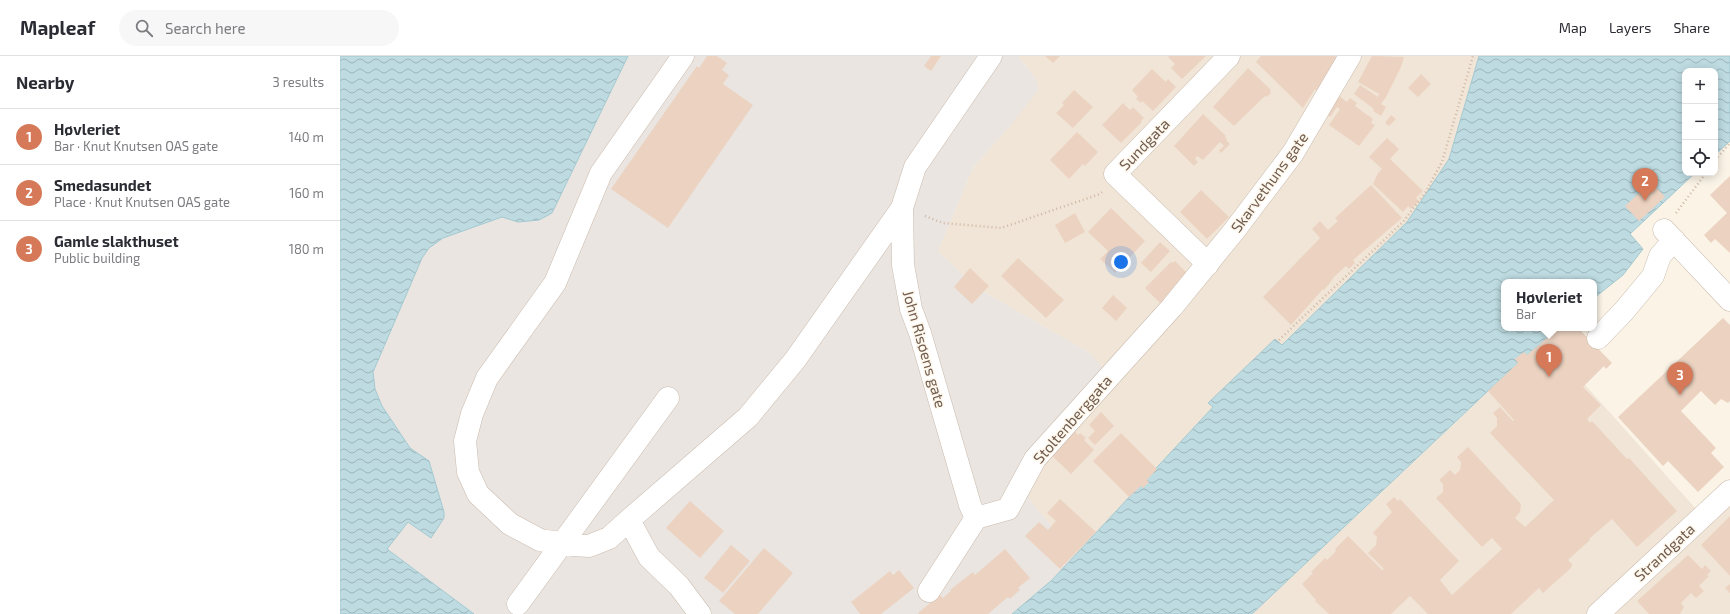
<!DOCTYPE html>
<html lang="en">
<head>
<meta charset="utf-8">
<style>
	:root { --surface:#fff; --page:#f7f7f7; --text:#2b2b33; --muted:#7c7c81; --line:#e1e1e2; --accent:#d67959 }
	body { margin:0; font-family:"Exo 2",sans-serif; background:var(--page); color:var(--text) }
	.controls { position:absolute; right:12px; top:12px; display:grid; overflow:hidden; border-radius:8px; box-shadow:0 2px 10px #0003 }
	.controls button { width:36px; height:36px; display:grid; place-items:center; padding:0; border:0; border-bottom:1px solid var(--line); background:var(--surface); color:var(--text); font:20px sans-serif }
	.you { position:absolute; left:781px; top:206px; width:14px; height:14px; margin:-10px; border:3px solid #fff; border-radius:50%; background:#1a73e8; box-shadow:0 0 0 6px #1a73e833 }
	.badge { display:grid; place-items:center; width:26px; height:26px; border-radius:50%; background:var(--accent); color:#fff; font-size:13px; font-weight:700 }
	.pin { position:absolute; translate:-50% -33px; filter:drop-shadow(0 1px 2px #0008) }
	.pin::after { content:''; position:absolute; top:21px; width:14px; height:12px; background:inherit; clip-path:polygon(0 0,100% 0,50% 100%) }
	.popup { position:absolute; left:1161px; top:223px; width:96px; height:52px; box-sizing:border-box; display:grid; place-content:center; border-radius:8px; background:var(--surface); filter:drop-shadow(0 1px 3px #0005); font-size:13px; white-space:nowrap; color:var(--muted) }
	.popup b { font-size:15px; color:var(--text) }
	.popup::after { content:''; position:absolute; left:50%; top:100%; margin-left:-8px; border:8px solid transparent; border-top-color:var(--surface) }
	.list { margin:0; padding:0; list-style:none }
	h2 { display:flex; justify-content:space-between; align-items:center; height:52px; margin:0; padding:0 16px; font-size:17px }
	h2 small { font-size:13px; font-weight:400; color:var(--muted) }
	.list li { display:grid; grid-template-columns:26px 1fr auto; gap:12px; align-items:center; box-sizing:border-box; height:56px; padding:0 16px; border-top:1px solid var(--line) }
	.list b { display:block; font-size:15px; white-space:nowrap }
	.list p { margin:0; font-size:13px; white-space:nowrap; color:var(--muted) }
	.list em { font-size:13px; font-style:normal; color:var(--muted) }
	.icon { flex:none; width:22px; height:22px; fill:none; stroke:currentColor; stroke-width:2; stroke-linecap:round; stroke-linejoin:round }
	.map { position:relative; flex:none; width:1390px; height:558px; overflow:hidden }
	header { display:flex; align-items:center; gap:24px; box-sizing:border-box; height:56px; padding:0 20px; background:var(--surface); border-bottom:1px solid var(--line) }
	header strong { font-size:19px }
	nav { display:flex; gap:22px; margin-inline-start:auto; font-size:14px }
	.search { width:280px; height:36px; background:var(--page); display:flex; align-items:center; gap:10px; box-sizing:border-box; padding:0 14px; border-radius:22px; color:var(--muted); font-size:15px }
	main { display:flex }
	aside { flex:1; background:var(--surface) }
	.map>svg:first-child { display:block }
	.residential { fill:#f0e5d6 }
	.industrial { fill:#eae5e0 }
	.water { fill:url(#water-waves); stroke:#a4c9d1 }
	.building { fill:#ecd3c1 }
	.lines { fill:none; stroke-linecap:round; stroke-linejoin:round }
	.minor-casing { stroke:#cabbae; stroke-width:23 }
	.path { stroke:#d1b7a4; stroke-width:2.5; stroke-dasharray:1 3; stroke-linecap:butt }
	.minor { stroke:#fff; stroke-width:22 }
	.labels { text-anchor:middle; dominant-baseline:central; stroke-width:3; stroke-linejoin:round; paint-order:stroke }
	.street-label { font-size:15px; fill:#705b4e; stroke:#fdf7ec }
</style>
</head>
<body>
<header>
<strong>Mapleaf</strong>
<div class="search"><svg class="icon" aria-label="search" viewBox="0 0 24 24"><circle cx="10" cy="10" r="6"/><path d="M15 15l6 6"/></svg>Search here</div>
<nav><a>Map</a><a>Layers</a><a>Share</a></nav>
</header>
<main>
<aside>
<h2>Nearby<small>3 results</small></h2>
<ul class="list">
<li><span class="badge">1</span><div><b>Høvleriet</b><p>Bar · Knut Knutsen OAS gate</p></div><em>140 m</em></li>
<li><span class="badge">2</span><div><b>Smedasundet</b><p>Place · Knut Knutsen OAS gate</p></div><em>160 m</em></li>
<li><span class="badge">3</span><div><b>Gamle slakthuset</b><p>Public building</p></div><em>180 m</em></li>
</ul>
</aside>
<div class="map">
<svg width="1390" height="558" viewBox="0 0 1390 558">
	<defs>
		<pattern id="water-waves" width="16" height="10" patternUnits="userSpaceOnUse"><rect width="16" height="10" fill="#bddbe1"/><path d="M0 5q4-4 8 0t8 0" fill="none" stroke="#9eb5b9"/></pattern>
	</defs>
	<rect width="100%" height="100%" fill="#faf3e6"/>
	<!-- residential -->
	<path class="residential" d="M678,0H1139L1109,103L1067,166L942,290L935,283L868,347L874,351L736,498L691,446L680,415L750,297L634,230L598,195L633,112L670,70L696,23Z
		M1204,283L1357,454L1390,423V558H912Z"/>
	<!-- industrial -->
	<path class="industrial" d="M288,0H678L696,23L699,33L670,70L633,112L598,195L634,230L750,297L765,314L680,415L691,446L736,498L712,524L672,558H134L47,493L51,487L74,395L70,392L24,326L54,266L82,202L89,192L94,188L100,178L132,172L162,161L173,164L208,158L219,142Z"/>
	<!-- water -->
	<path class="water" d="M0,0H288L212,157L199,164L178,166L162,161L103,182L89,192L82,202L33,316L35,333L42,350L70,392L89,405L104,456V462L91,482L68,466L47,493L134,558H0Z
		M1139,0H1390V85L1375,99V15H1345V117H1355L1290,178L1303,193L1283,219L1254,242V226H1164V272H1218L1149,334L912,558H672L712,524L873,351L868,347L935,283L942,289L1067,166L1109,103Z"/>
	<!-- building -->
	<path class="building" d="M367,0H377L387,7L382,14L389,19L383,28L413,49L328,172L271,133L357,10L359,12Z
		M591,0H601L591,15L584,10Z
		M705,0H720L713,7Z
		M829,0H866L842,23L831,12L835,8L828,1Z
		M921,0H995L998,3L977,35L975,33L963,52L916,6Z
		M1032,0L1064,1L1061,11L1046,41L1041,48L1046,51L1041,60L1033,55L1034,53L1014,38L1020,29L1038,41L1039,38L1018,26Z
		M908,12L931,34L930,35L931,37L927,41L925,40L894,70L873,51Z
		M812,13L826,26L828,23L836,31L813,55L802,45L801,47L796,43L798,41L792,34Z
		M1081,18L1091,28L1078,41L1068,32Z
		M734,34L753,51L733,72L716,57L724,49L722,47Z
		M994,36L1007,46L1010,42L1017,47L1015,50L1033,63L1031,67L1035,69L1019,90L989,69L1000,53L997,51L990,61L981,55Z
		M783,47L790,54L793,51L804,62L801,65L802,66L781,87L762,69Z
		M863,58L886,80L885,81L887,83L886,84L890,88L881,97L879,94L884,90L880,86L863,104L857,100L855,103L858,106L854,110L834,90Z
		M1051,59L1056,63L1049,70L1045,67Z
		M737,76L758,96L745,110L743,108L729,123L710,104Z
		M1047,82L1059,93L1050,103L1083,135L1076,142L1079,145L1071,153L1068,150L1063,156L1033,128L1038,117L1042,113L1029,101Z
		M1390,120V197L1375,183L1371,187L1364,179L1387,157L1370,139Z
		M1311,126L1325,141L1299,165L1285,150Z
		M1031,129L1062,162L1013,204L1015,207L1009,213L1006,210L994,221L989,228L984,234L983,233L951,269L923,241L980,182L972,173L980,165L988,174L998,165L995,162Z
		M861,134L889,161L867,183L840,156Z
		M771,152L805,185L775,217L760,203L768,195L748,176Z
		M735,157L745,176L725,187L715,169Z
		M820,186L830,195L811,216L801,207Z
		M678,202L724,244L706,262L661,220Z
		M835,205L848,218L823,250L805,232L831,206L832,207Z
		M630,212L649,230L632,248L614,231Z
		M773,239L787,252L776,265L762,252Z
		M1383,262L1390,269V345L1388,347L1381,343L1375,349L1361,335L1341,355L1376,392L1371,397L1384,411L1358,436L1328,405L1323,410L1278,361Z
		M1219,272H1238L1272,307L1266,313L1264,310L1243,331L1261,349L1247,363L1250,367L1252,365L1287,403L1289,402L1337,455L1297,491L1272,463L1249,483L1250,484L1228,504L1232,508L1231,512L1203,537L1199,532L1171,558H1088L1070,540L1051,558H989L975,545L976,544L962,528L973,517L971,516L985,502L987,504L996,495L995,493L1008,480L1042,514L1044,513L1028,497L1036,489L1037,481L1033,477L1052,456L1046,448L1054,441L1058,445L1060,443L1119,505L1100,524L1112,539L1162,493L1152,482L1142,491L1096,442L1103,436V428L1099,424L1110,414L1115,419L1120,414L1121,406L1117,401L1128,391L1181,448L1180,456L1175,462L1185,471L1214,444L1150,377L1157,370V362L1153,357L1160,351L1173,365L1174,364L1148,335L1178,307L1175,303L1184,296L1187,299Z
		M761,356L774,370L755,389L748,382L755,375L749,369Z
		M731,371L738,379L740,377L746,382L744,384L754,394L731,418L707,395Z
		M781,377L817,413L807,424L809,426L803,432L801,430L789,441L753,405Z
		M720,443L756,476L720,513L685,480L699,466L708,474L716,465L707,457Z
		M350,445L384,475L360,502L326,472Z
		M1390,460V520L1361,489Z
		M391,489L410,505L383,537L364,522Z
		M424,492L453,517L418,558H395L379,545Z
		M665,493L690,522L678,532L680,534L670,543L668,541L648,558H579L578,557L600,539L603,542L611,535L610,534L633,516L635,519Z
		M1348,499L1362,513L1365,509L1371,515L1367,519L1369,520L1359,530L1364,535L1356,542L1351,537L1341,547L1344,551L1340,558H1309L1297,545Z
		M559,514L574,532L541,558H520L511,546L550,515L553,519Z
		M1390,528V537L1385,532Z"/>
	<g class="lines">
		<defs>
			<path id="minor" d="M343,0L261,117L215,227L147,322L132,358L125,385L128,416L138,438L170,468L200,484L233,489L249,490L269,482L289,464L408,361L455,304L562,152
				M1324,174L1390,244
				M868,208L775,118L889,0
				M1258,282L1284,255L1313,220L1320,200L1334,184
				M636,462L630,449L580,277L571,253L563,209L562,152L575,111L651,0
				M289,464L309,501L339,530L360,558
				M589,535L636,462L668,453L695,403L832,251L894,175L953,97L1010,0
				M178,548L328,342
				M1258,558L1390,435"/>
		</defs>
		<!-- minor casing -->
		<use href="#minor" class="minor-casing"/>
		<!-- path -->
		<path class="path" d="M1375,104L1390,87
			M1336,157L1366,117
			M585,160L603,167L661,172L760,138L762,136
			M939,284L1063,166L1085,137L1102,106L1133,0"/>
		<!-- minor -->
		<use href="#minor" class="minor"/>
	</g>
	<g class="labels">
		<!-- street labels -->
		<g class="street-label">
			<text transform="translate(804 88) rotate(-46)">Sundgata</text>
			<text transform="translate(929 126) rotate(-54)">Skarvethuns gate</text>
			<text transform="translate(585 293) rotate(74)">John Risøens gate</text>
			<text transform="translate(732 363) rotate(-49)">Stoltenberggata</text>
			<text transform="translate(1324 496) rotate(-43)">Strandgata</text>
		</g>
	</g>
</svg>
<div class="controls">
<button>+</button>
<button>−</button>
<button><svg class="icon" aria-label="locate" viewBox="0 0 24 24"><circle cx="12" cy="12" r="6"/><path d="M12 2v4M12 18v4M2 12h4M18 12h4"/></svg></button>
</div>
<div class="you"></div>
<div class="pin badge" style="left:1209px;top:321px">1</div>
<div class="popup"><b>Høvleriet</b>Bar</div>
<div class="pin badge" style="left:1305px;top:145px">2</div>
<div class="pin badge" style="left:1340px;top:339px">3</div>
</div>
</main>
</body>
</html>
